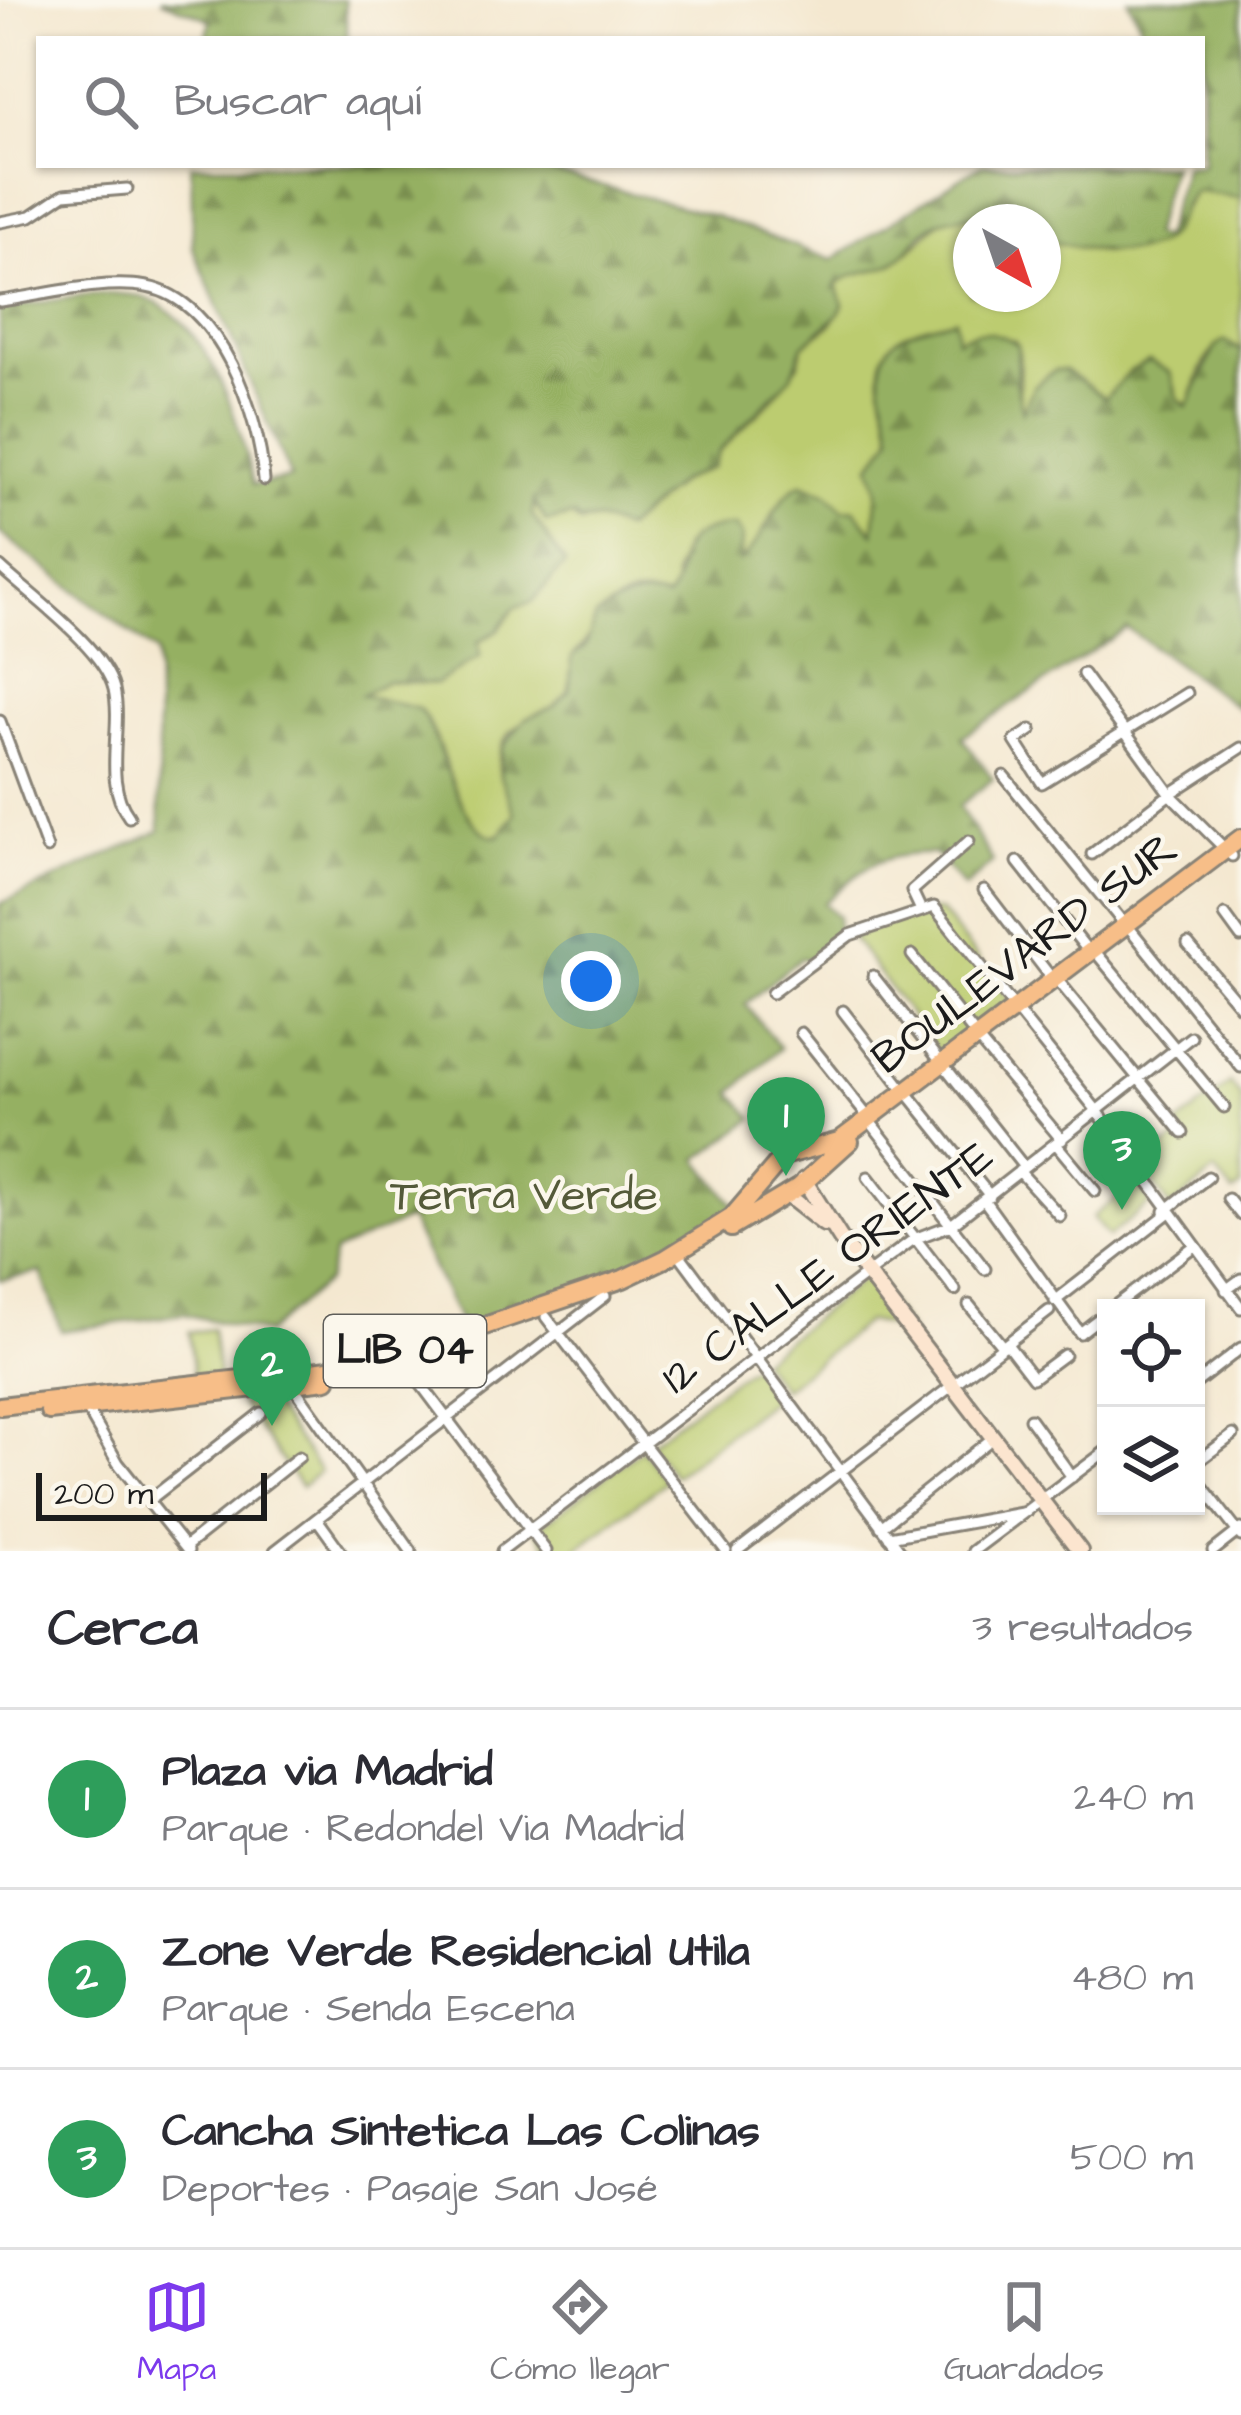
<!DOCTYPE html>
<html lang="es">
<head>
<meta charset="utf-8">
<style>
	:root { --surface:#fff; --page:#f7f7f7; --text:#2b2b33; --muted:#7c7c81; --line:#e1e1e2; --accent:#7c3aed }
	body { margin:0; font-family:"Architects Daughter",sans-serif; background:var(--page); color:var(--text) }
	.controls { position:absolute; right:36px; bottom:36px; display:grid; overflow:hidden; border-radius:0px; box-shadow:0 3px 9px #0004 }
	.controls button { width:108px; height:108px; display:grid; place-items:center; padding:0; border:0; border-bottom:3px solid var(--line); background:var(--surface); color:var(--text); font:60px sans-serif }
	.compass { position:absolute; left:953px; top:204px; width:108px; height:108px; border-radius:50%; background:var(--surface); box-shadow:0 3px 9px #0004; rotate:140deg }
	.scale { position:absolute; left:36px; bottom:30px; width:231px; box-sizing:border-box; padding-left:12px; border:6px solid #1c1c1c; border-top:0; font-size:33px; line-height:42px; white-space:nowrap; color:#1c1c1c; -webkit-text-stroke:9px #fbf7ec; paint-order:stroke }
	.you { position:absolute; left:591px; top:981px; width:42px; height:42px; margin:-30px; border:9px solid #fff; border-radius:50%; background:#1a73e8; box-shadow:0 0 0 18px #1a73e833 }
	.badge { display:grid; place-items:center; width:78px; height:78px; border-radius:50%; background:var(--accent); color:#fff; font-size:39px; font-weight:700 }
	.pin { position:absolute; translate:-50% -99px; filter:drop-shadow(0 3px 6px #0008) }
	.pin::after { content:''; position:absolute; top:63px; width:42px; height:36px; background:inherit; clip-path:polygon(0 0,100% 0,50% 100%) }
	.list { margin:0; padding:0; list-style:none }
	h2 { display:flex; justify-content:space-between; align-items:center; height:156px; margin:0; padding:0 48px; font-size:51px }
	h2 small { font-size:39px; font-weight:400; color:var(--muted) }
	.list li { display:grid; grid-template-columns:78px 1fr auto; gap:36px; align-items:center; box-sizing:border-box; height:180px; padding:0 48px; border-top:3px solid var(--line) }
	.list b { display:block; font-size:45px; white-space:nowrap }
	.list p { margin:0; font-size:39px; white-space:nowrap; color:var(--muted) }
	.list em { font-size:39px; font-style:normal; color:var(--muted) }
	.icon { flex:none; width:66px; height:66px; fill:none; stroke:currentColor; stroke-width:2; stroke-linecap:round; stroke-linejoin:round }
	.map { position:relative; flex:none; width:1241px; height:1551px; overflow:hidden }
	.search { position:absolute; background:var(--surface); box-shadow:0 3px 9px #0004; left:36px; right:36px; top:36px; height:132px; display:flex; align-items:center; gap:30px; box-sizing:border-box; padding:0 42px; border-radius:0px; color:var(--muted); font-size:45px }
	.sheet { height:696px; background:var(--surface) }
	nav { display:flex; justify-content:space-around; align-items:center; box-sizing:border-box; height:168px; border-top:3px solid var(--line); background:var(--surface); font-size:33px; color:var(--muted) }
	nav a { display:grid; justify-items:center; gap:6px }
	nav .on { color:var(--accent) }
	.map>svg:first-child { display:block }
	.green { fill:#bccc6f; stroke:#6c7446; stroke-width:3 }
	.forest { fill:url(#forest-firs); stroke:#58663f; stroke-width:3 }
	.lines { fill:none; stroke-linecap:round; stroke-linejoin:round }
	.street-casing { stroke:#888276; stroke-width:15 }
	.secondary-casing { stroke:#888276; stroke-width:20 }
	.highway-casing { stroke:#888276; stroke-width:22 }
	.street { stroke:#fff; stroke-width:9 }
	.secondary { stroke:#fce5cf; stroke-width:14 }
	.highway { stroke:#f7be88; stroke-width:16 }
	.labels { text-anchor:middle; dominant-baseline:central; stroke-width:9; stroke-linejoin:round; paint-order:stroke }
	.shield { fill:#fbf7ec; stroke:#5f5e5a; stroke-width:3 }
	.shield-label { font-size:42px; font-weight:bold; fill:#1c1c1c }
	.street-label { font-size:45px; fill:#1c1c1c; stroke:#fbf7ec }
	.park-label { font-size:45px; fill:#545a39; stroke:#fbf7ec }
</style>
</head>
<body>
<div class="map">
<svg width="1241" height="1551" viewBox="0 0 1241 1551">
	<defs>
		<pattern id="forest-firs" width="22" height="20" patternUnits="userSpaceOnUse" patternTransform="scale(3)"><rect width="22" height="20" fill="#95b062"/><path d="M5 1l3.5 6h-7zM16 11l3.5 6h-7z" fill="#798e50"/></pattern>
	</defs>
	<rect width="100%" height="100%" fill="#fbf7ec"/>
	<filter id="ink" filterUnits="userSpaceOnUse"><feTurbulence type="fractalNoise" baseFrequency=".00833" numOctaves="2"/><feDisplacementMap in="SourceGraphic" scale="24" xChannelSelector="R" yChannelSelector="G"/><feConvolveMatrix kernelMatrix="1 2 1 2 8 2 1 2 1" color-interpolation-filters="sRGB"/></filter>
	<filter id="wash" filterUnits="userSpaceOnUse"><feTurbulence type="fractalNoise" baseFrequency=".004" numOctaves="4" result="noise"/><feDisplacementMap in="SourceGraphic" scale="48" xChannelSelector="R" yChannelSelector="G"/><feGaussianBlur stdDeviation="2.7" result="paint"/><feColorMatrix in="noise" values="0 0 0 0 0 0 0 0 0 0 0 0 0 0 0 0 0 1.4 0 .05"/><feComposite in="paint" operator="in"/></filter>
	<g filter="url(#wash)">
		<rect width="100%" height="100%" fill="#f4e8d0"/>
		<!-- green -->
		<path class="green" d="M1195,191L1241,198V350L1224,341C1202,356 1197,381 1189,405L1179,401L1170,372L1149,361L1130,371L1105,398L1066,371L1055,370L1034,386L1023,411C1013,388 1026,362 1015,341C992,333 979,326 957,340L955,319C909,331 869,336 884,398C887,412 892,423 892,437L871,465L878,490L874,533L854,509L843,510L827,494L802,484C775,495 766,539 742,560L737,561L742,537L736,527L707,532L683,547L674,575L676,588L666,599C608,580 602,629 572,657C571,667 573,676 571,686C559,723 496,710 499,769C500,785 514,797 516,814L501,835L487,836C449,812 449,745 419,709L362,695L387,681L436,684L480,656L478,643L498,630L515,607L532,602L565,564L532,515L534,501L546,522L572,516L580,523L597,520L625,529L681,481L712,467L718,452L770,402L799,364L803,345L831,325L843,305L835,287C852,267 875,275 895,262C940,232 931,202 1001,222H971V294H1043V240L1104,253L1161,242Z
			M916,909L941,912L1011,1001L939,1053L850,935Z
			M1230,1083L1241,1097V1187L1233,1193L1215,1171L1171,1208L1140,1167L1183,1134L1177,1125Z
			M1136,1183L1151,1203L1108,1237L1092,1217Z
			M867,1276L910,1331L867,1321L783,1389L760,1360Z
			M212,1329L218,1375L194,1378L189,1332Z
			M755,1363L778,1395L674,1476L649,1443Z
			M269,1401L320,1471L301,1487L240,1403Z
			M642,1449L666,1481L574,1551H551L535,1530Z"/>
		<!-- forest -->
		<path class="forest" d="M161,0H345L347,39H206L211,20Z
			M1128,0H1241V198L1195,191C1181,202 1181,217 1171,232C1149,267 1076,246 1043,240V222C1007,222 964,206 931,226C915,236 906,258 889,265C871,273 853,270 837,285L843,305L838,315L803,345L792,376L718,452L712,467L680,481L625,529L597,520L579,522L572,516L546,522L534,501L532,515L565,564L532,602L515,607L498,630L478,642L480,656L436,684L387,681L362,695L419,709C443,738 459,840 499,836L515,814L500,777L503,747L525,719L553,707L569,691L572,657L586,645L596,617C615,601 643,590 666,599C691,577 659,529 735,526L742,536L740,561C765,540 777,494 802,484L827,494L843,510L854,509L874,533L878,490L871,465L892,437C892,423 887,412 884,398C869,336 908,330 955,319L957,340C979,326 997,332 1018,345L1016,384L1023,411L1034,386L1055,370H1065L1105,398L1132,370L1149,361L1170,372L1179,401L1187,407L1216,346L1224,341L1241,350V710L1127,628L962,737L993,779L959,806L993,862L964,888L935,854C881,852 864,867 824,903L838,917L836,942L812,960L800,958L745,1004L780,1048L732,1092L754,1119L698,1159L743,1216L621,1276L462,1328L409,1219L334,1252L327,1281L266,1333L184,1314L61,1331L41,1272L0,1280V904L160,831L156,652L0,533V309C35,305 106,288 138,296C209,314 240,423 253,485L291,478L193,248L191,165H525L715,216L832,260L981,165H1172L1152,236L1163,238L1185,165H1202V39H1148Z"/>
	</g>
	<g filter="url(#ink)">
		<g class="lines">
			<defs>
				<path id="street" d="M0,222L31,216L64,194L127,189
					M0,301C45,295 102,279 147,287C221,301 259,415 264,480
					M0,567C31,596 104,648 114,689C123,731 102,781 129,817
					M1083,674L1170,794L1232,856
					M0,721L47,848
					M1031,730L1015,741L1042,783L1187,693
					M1004,776L1125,925
					M1092,854L1170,794L1241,748
					M1018,862L1089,952
					M984,890L1053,980
					M920,908L912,891L969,841
					M1225,915L1241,937
					M1131,930L1241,1067
					M1188,944L1241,1007
					M912,955L977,1037
					M1098,955L1224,1107
					M873,976L941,1062
					M1060,983L1183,1133
					M772,993L850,935L934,907L1098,1112L1241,1308
					M843,1011L904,1090
					M801,1033L868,1117
					M981,1043L1062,1140
					M946,1068L1024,1167
					M909,1095L990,1196
					M872,1124L985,1269
					M1056,1144L1095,1191
					M1019,1171L1060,1216
					M868,1177L955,1290
					M1228,1199L1241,1215
					M984,1200L1080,1333L1106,1313
					M1165,1211L1208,1177
					M682,1258L900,1551
					M1226,1290L1241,1279
					M1055,1301L1167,1214
					M969,1305L1003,1347
					M1112,1308L1193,1247
					M546,1317L726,1551
					M1007,1344L1033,1378L1064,1355
					M1103,1360L1106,1364
					M405,1363L546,1551
					M1196,1383L1241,1348
					M294,1387L411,1551
					M87,1409L118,1463L188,1551
					M1030,1419L1072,1477
					M1196,1463L1233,1435
					M1196,1478L1241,1536
					M148,1501L261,1413
					M317,1519L340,1551
					M881,1527L994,1437
					M889,1537L1022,1513
					M185,1547L299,1457
					M275,1551L605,1296
					M502,1551L868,1273L914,1239L951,1225L1191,1037
					M737,1551L1049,1311
					M973,1551L1106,1451
					M1213,1551L1241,1529"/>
				<path id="secondary" d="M804,1180L841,1239L1080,1551
					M786,1194L824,1224"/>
				<path id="highway" d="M731,1228L799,1187L850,1141
					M0,1406L338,1368L458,1335L623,1279L665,1259L732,1217L784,1156L839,1141L1241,838
					M49,1411L327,1380"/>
			</defs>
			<!-- street casing -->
			<use href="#street" class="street-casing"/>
			<!-- secondary casing -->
			<use href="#secondary" class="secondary-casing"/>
			<!-- highway casing -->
			<use href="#highway" class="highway-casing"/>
			<!-- street -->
			<use href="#street" class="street"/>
			<!-- secondary -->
			<use href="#secondary" class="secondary"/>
			<!-- highway -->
			<use href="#highway" class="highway"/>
		</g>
	</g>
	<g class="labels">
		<!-- shield labels -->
		<rect class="shield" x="324" y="1315" width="162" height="72" rx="9"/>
		<g class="shield-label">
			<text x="405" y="1351">LIB 04</text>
		</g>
		<!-- street labels -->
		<g class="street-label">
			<text transform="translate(1025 954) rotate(-37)">BOULEVARD SUR</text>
			<text transform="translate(828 1268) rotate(-36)">12 CALLE ORIENTE</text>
		</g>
		<!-- park labels -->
		<g class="park-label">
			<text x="524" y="1196">Terra Verde</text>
		</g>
	</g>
</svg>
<div class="controls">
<button><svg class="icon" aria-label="locate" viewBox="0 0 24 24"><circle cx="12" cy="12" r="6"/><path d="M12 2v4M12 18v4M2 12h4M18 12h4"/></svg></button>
<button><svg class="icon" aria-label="layers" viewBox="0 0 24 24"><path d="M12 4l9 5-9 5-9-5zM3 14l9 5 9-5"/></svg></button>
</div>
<svg class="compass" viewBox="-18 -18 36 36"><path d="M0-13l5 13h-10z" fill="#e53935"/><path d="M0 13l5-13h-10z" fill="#7c7c81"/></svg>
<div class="scale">200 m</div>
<div class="you"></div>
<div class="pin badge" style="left:786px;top:1176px;background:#2e9e5b">1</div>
<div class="pin badge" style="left:272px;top:1426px;background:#2e9e5b">2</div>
<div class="pin badge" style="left:1122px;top:1210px;background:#2e9e5b">3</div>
<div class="search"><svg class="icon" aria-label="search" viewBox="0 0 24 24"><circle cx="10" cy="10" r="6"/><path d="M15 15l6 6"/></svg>Buscar aquí</div>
</div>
<section class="sheet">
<h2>Cerca<small>3 resultados</small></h2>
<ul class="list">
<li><span class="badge" style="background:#2e9e5b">1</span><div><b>Plaza via Madrid</b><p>Parque · Redondel Via Madrid</p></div><em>240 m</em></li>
<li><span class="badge" style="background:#2e9e5b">2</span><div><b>Zone Verde Residencial Utila</b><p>Parque · Senda Escena</p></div><em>480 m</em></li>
<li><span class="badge" style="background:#2e9e5b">3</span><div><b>Cancha Sintetica Las Colinas</b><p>Deportes · Pasaje San José</p></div><em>500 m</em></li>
</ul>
</section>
<nav>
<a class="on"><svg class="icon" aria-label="map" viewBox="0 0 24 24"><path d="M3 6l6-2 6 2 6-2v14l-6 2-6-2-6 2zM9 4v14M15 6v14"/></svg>Mapa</a>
<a><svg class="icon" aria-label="directions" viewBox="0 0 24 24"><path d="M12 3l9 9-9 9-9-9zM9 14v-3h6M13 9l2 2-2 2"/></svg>Cómo llegar</a>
<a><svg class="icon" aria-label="saved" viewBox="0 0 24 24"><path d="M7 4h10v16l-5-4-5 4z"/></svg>Guardados</a>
</nav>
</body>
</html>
